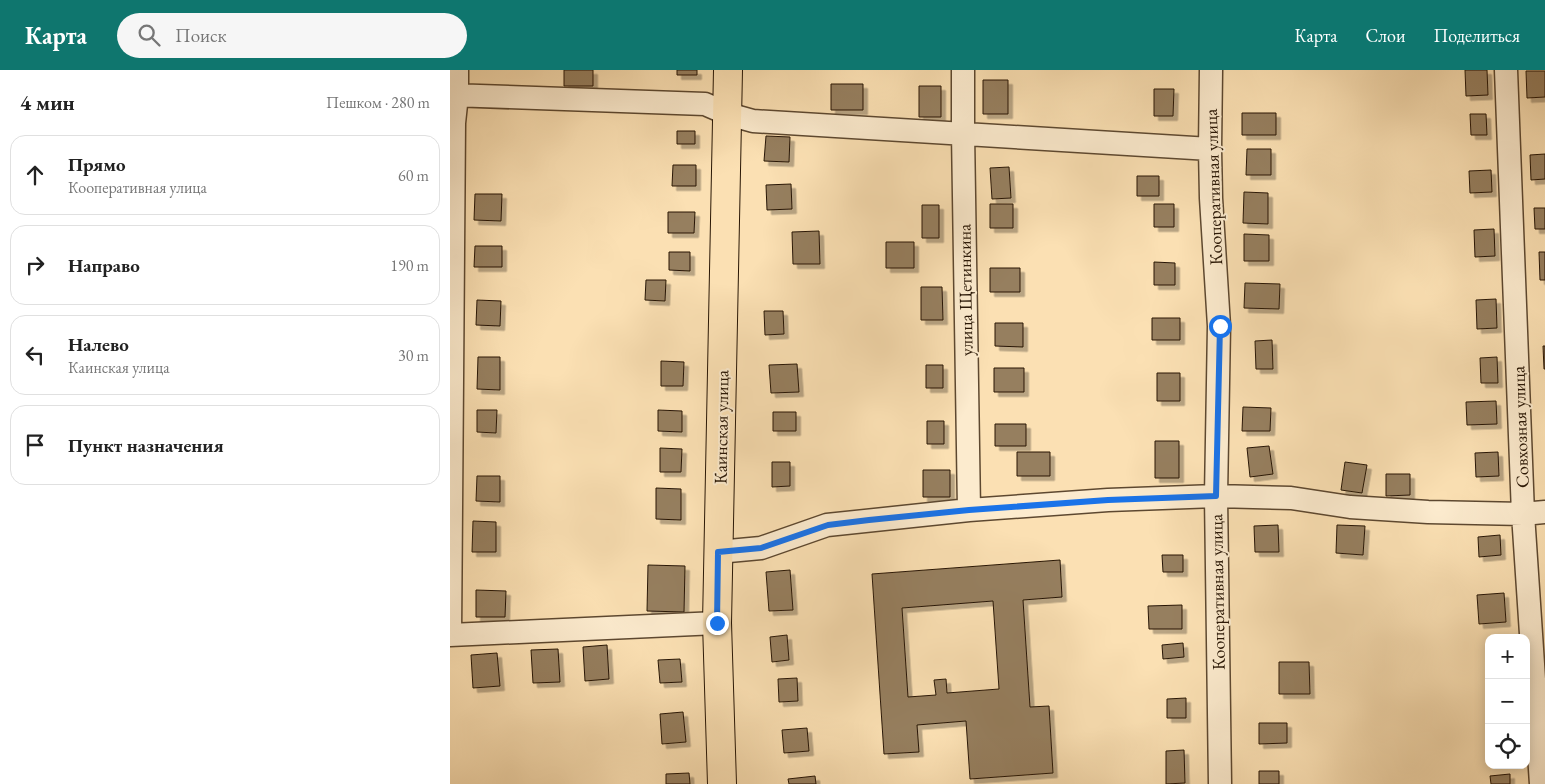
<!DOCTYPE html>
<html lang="ru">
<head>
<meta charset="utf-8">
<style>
	:root { --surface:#fff; --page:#f6f6f6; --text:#222; --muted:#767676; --line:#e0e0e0; --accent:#0f766e }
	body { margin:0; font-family:"EB Garamond",serif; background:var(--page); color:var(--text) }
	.controls { position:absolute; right:15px; bottom:15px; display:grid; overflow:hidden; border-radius:10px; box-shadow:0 2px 12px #0003 }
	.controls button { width:45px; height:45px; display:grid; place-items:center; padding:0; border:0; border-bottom:1px solid var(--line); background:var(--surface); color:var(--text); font:25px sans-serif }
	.stop { position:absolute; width:15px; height:15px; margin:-11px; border:4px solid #1a73e8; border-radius:50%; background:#fff }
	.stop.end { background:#1a73e8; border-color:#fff; box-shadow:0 1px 5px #0008 }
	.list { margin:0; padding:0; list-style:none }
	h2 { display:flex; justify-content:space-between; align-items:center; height:65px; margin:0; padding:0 20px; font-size:21px }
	h2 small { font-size:16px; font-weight:400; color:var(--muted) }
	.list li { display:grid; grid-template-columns:32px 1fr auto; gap:15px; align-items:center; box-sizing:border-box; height:80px; margin:0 10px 10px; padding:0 10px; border:1px solid var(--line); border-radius:15px }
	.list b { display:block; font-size:19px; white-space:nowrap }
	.list p { margin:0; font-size:16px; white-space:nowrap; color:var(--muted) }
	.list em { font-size:16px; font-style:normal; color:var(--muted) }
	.icon { flex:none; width:28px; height:28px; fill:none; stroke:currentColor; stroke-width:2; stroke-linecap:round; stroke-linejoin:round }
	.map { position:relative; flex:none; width:1095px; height:714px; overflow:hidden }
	header { display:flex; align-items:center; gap:30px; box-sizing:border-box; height:70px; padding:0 25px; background:var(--accent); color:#fff }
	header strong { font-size:24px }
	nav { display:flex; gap:28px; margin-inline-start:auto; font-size:18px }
	.search { width:350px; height:45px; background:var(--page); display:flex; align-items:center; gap:12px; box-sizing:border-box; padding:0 18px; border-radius:28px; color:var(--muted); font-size:19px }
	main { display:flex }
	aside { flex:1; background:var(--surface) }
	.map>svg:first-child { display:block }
	.building { fill:#967f5f; stroke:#281605; fill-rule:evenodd; filter:url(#shadow) }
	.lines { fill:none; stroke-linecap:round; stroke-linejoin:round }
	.minor-casing { stroke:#5d4830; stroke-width:25 }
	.major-casing { stroke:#281605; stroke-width:30 }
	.minor { stroke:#fcebce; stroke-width:22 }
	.major { stroke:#fbe0b3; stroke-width:28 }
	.route { stroke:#1a73e8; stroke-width:6 }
	.labels { text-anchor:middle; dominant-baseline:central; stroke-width:4; stroke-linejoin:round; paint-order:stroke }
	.street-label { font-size:18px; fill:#281605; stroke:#fcebce }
</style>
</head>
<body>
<header>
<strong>Карта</strong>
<div class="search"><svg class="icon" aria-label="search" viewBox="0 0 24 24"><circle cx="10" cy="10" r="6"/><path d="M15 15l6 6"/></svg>Поиск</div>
<nav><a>Карта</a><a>Слои</a><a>Поделиться</a></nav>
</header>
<main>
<aside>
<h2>4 мин<small>Пешком · 280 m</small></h2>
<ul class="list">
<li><svg class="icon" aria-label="ahead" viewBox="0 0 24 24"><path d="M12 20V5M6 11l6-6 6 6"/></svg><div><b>Прямо</b><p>Кооперативная улица</p></div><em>60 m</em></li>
<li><svg class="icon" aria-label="right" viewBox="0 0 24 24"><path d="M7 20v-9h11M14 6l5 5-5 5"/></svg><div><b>Направо</b></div><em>190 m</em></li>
<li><svg class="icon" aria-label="left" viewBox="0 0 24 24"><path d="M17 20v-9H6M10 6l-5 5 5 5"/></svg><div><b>Налево</b><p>Каинская улица</p></div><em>30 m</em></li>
<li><svg class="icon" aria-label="arrive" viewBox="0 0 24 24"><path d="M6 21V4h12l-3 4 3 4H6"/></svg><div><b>Пункт назначения</b></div></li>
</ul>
</aside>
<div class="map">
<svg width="1095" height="714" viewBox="0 0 1095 714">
	<defs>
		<filter id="shadow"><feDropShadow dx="4.5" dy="4.5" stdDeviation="0" flood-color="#0004"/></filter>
	</defs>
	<rect width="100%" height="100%" fill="#fbe0b3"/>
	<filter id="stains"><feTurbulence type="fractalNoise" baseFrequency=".004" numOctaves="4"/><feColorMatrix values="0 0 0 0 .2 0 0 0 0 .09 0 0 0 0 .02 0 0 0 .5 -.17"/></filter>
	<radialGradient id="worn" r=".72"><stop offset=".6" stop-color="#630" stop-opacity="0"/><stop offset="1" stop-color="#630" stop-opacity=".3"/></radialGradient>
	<!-- building -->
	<path class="building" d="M114,0H143V16H114Z
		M227,0H247V5H227Z
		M1015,0H1037L1038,25L1016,26Z
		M1076,1H1095V27L1077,28Z
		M533,10H558V44H533Z
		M381,14H413V40H381Z
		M469,16H491V47H469Z
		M704,19H724L723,46H704Z
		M792,43H826V65H792Z
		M1020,44H1036L1037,65H1021Z
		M227,61H245V74H227Z
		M316,66L340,67L339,92L314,91Z
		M797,79H821V105H796Z
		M1095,84V109L1081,110L1080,85Z
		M223,95H246V116H222Z
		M559,97L561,128L542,129L540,98Z
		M1041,100L1042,122L1020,123L1019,101Z
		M687,106H709V126H687Z
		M341,114L342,139L317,140L316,115Z
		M794,122L818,123V154L793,153Z
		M25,124H52L51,151L24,150Z
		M540,134H563V158H540Z
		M704,134H724V157H704Z
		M472,135H489V168H472Z
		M1084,138H1095V159H1085Z
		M218,142H245L244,163H218Z
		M1044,159L1045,186L1025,187L1024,160Z
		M369,161L370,194H343L342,162Z
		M794,164L819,165V191H794Z
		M436,172H464V198H436Z
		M25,176H52V197H24Z
		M219,182H240V201L219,200Z
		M1089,182H1095V210H1090Z
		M704,192L725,193V215H704Z
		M540,198H570V222H540Z
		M196,210H216L215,231L195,230Z
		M795,213L830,214L829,239L794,238Z
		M471,217H492L493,250H471Z
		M1046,229L1047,258L1027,259L1026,230Z
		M27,230L51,231L50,256L26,255Z
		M314,241H333L334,264L315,265Z
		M702,248H730V270H702Z
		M545,253H573V277L545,276Z
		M822,270L823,299H806L805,271Z
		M1093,276H1095V299H1094Z
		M28,287H50V320L27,319Z
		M1047,287L1048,313H1031L1030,288Z
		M211,291L234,292L233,316H211Z
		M347,294L349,322L321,323L319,295Z
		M476,295H493V318H476Z
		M544,298H574V322H544Z
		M707,303H730V331H707Z
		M1046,331L1047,354L1017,355L1016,332Z
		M793,337L821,338L820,361H792Z
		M27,340H47L46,363L27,362Z
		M208,340L232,341V362L208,361Z
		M323,342H346V361H323Z
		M477,351H494V374H477Z
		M545,354H576V376H545Z
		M705,371H729V408H705Z
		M819,376L823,404L800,407L797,378Z
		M210,378L232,379L231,402H210Z
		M567,382H600V406H567Z
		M1048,382L1049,406L1026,407L1025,383Z
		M322,392H340V416L322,417Z
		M895,392L917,395L912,423L891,420Z
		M473,400H500V427H473Z
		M936,404H960V425L936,426Z
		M27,406H50V432L26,431Z
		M206,418L231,419V450L206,449Z
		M23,451L46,452V482H22Z
		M828,455L829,482H805L804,456Z
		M887,455L915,456L913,485L886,483Z
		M1050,465L1051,485L1029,487L1028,467Z
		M712,485H733V502H713Z
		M610,490L612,527L573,530L580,637L599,636L603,703L520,709L516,651L467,655L469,682L434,684L422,504ZM543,531L549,619L497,623L496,609L484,610L486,625L458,627L452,538Z
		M198,495L235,496L234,542L197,541Z
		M340,500L343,540L319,541L316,502Z
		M26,520L56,521L55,547H26Z
		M1054,523L1056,552L1029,554L1027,525Z
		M732,535V559H699L698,536Z
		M337,565L339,590L322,592L320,567Z
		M733,573L734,587L713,589L712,575Z
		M157,575L159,609L135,611L133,577Z
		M108,579L110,612L83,613L81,580Z
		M47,583L50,616L23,618L21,585Z
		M230,589L232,612L210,613L208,590Z
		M829,592H859L860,624H829Z
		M347,608L348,631L329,632L328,609Z
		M736,628V648H717V629Z
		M1036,639H1039V667H1038Z
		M233,642L236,672L212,674L210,644Z
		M809,653H837V673L809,674Z
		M357,658L359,681L334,683L332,660Z
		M734,680L735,713L716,714V681Z
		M809,701H829V714H809Z
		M239,703L240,714H216V704Z
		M1060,704V714H1041L1040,706Z
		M365,706L366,714H339L338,709Z"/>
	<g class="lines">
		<defs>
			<path id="minor" d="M513,0V63L519,440
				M761,0L760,79L761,128L769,256L766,426L770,714
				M1056,0L1073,444L1091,714
				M0,25L255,34L278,44L303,51L760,79
				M268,482L311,478L377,455L519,440L658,430L766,426L841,428L900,437L978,442L1073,444L1095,442
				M0,565L4,53L7,25V0
				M0,565L267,553"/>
			<path id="major" d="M272,714L267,553L278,0"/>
		</defs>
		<!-- minor casing -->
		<use href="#minor" class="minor-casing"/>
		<!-- major casing -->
		<use href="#major" class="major-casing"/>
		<!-- minor -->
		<use href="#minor" class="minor"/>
		<!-- major -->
		<use href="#major" class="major"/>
	</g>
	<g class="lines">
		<!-- route -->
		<path class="route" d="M267,553L268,482L311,478L378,455L419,450L519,440L658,430L766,426L770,256"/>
	</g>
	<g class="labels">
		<!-- street labels -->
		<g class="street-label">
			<text transform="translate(763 117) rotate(-92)">Кооперативная улица</text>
			<text transform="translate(515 220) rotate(-91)">улица Щетинкина</text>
			<text transform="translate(271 357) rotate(-89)">Каинская улица</text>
			<text transform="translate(1070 357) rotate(-92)">Совхозная улица</text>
			<text transform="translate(767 522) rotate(-91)">Кооперативная улица</text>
		</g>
	</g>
	<rect width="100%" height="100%" filter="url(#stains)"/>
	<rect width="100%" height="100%" fill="url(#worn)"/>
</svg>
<div class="controls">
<button>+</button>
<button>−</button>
<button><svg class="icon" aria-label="locate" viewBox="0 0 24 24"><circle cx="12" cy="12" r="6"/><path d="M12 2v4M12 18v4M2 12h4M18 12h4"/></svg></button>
</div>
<div class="stop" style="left:770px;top:256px"></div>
<div class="stop end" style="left:267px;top:553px"></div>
</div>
</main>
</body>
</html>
